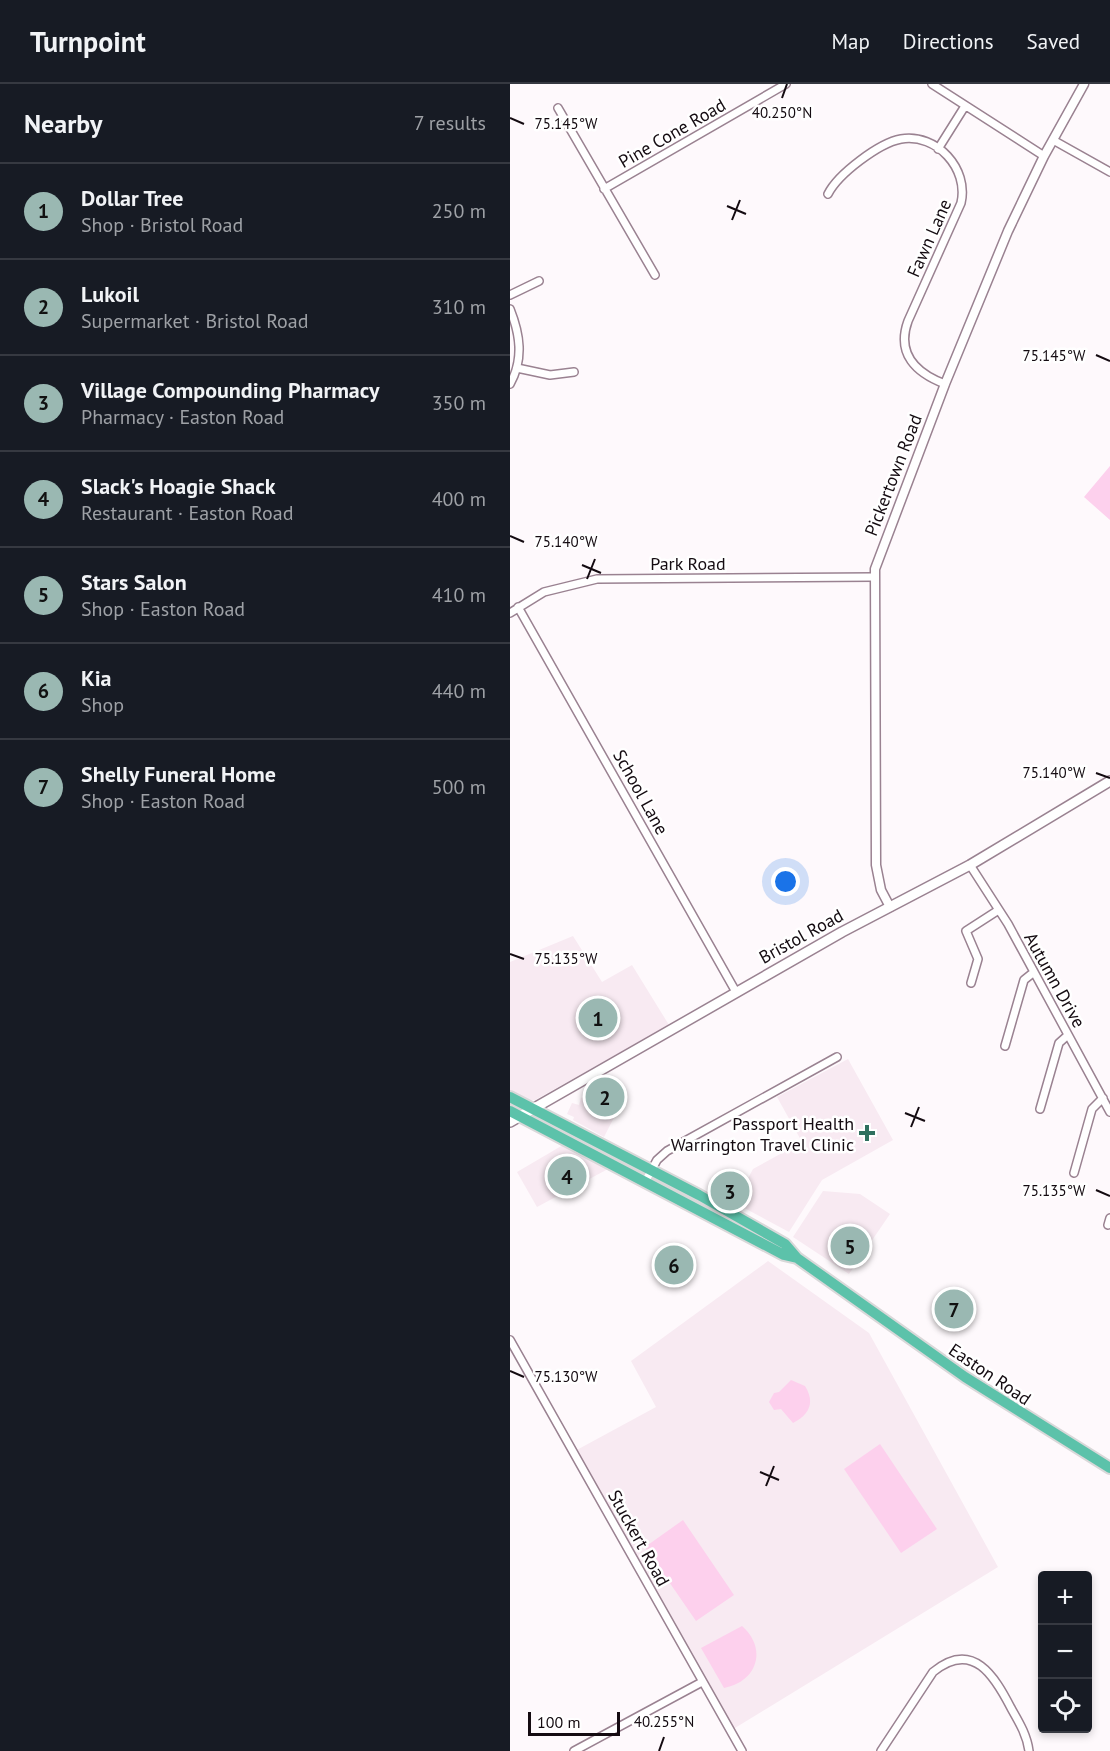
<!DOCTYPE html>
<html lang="en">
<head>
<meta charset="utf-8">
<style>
	:root { --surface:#171b24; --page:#242831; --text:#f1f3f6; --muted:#9ea1a6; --line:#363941; --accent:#9ab8b2 }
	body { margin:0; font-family:"PT Sans",sans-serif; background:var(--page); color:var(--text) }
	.controls { position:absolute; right:18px; bottom:18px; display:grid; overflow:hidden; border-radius:6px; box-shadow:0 3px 9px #0003 }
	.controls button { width:54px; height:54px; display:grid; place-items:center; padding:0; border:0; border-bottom:2px solid var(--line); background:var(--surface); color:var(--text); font:30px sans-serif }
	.scale { position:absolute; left:18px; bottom:15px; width:92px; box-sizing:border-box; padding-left:6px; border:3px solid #140b11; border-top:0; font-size:16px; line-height:21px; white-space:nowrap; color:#140b11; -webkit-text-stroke:4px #fff; paint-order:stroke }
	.you { position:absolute; left:276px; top:798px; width:21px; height:21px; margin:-15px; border:4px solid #fff; border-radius:50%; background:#1a73e8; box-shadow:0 0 0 9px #1a73e833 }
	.badge { display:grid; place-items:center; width:39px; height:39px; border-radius:50%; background:var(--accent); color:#111; font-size:20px; font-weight:700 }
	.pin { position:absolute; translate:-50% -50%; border:3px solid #fff; box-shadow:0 2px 6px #0006 }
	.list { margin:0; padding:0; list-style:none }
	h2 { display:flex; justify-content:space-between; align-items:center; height:78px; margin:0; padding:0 24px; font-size:26px }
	h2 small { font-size:20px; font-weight:400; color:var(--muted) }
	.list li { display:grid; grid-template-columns:39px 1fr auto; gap:18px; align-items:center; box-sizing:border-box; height:96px; padding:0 24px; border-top:2px solid var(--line) }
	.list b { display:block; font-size:22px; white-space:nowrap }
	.list p { margin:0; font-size:20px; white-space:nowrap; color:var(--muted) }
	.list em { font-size:20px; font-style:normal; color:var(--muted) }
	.icon { flex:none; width:33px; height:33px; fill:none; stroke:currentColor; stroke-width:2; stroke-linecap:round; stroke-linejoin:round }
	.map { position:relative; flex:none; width:600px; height:1667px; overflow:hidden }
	header { display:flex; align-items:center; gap:36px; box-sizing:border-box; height:84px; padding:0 30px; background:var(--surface); border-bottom:2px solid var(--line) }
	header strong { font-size:28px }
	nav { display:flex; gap:33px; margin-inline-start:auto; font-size:21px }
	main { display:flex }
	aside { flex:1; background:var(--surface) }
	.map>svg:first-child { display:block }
	.built { fill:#f8eaf2 }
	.green { fill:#fdd0ed }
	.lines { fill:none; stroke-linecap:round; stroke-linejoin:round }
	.minor-casing { stroke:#9a8291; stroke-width:10 }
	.tertiary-casing { stroke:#9a8291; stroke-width:11 }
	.secondary-casing { stroke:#9a8291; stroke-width:12 }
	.trunk-casing { stroke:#d9d8d9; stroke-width:14 }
	.minor { stroke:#fff; stroke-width:7 }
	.tertiary { stroke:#fff; stroke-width:8 }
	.secondary { stroke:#fff; stroke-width:9 }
	.trunk { stroke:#5cc2aa; stroke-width:10 }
	.ticks { fill:none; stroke:#140b11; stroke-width:2 }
	.poi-dot { fill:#2f705f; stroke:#fff; stroke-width:2 }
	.labels { text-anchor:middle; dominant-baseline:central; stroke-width:5; stroke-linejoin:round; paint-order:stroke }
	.street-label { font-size:18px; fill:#140b11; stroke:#fff }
	.poi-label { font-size:18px; fill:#140b11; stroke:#fff; text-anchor:end }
	.ticks-label { font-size:15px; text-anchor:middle; fill:#140b11; stroke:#fff; stroke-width:5; stroke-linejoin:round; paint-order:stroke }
</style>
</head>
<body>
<header>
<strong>Turnpoint</strong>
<nav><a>Map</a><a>Directions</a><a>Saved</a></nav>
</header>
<main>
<aside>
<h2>Nearby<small>7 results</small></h2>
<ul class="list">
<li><span class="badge">1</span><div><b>Dollar Tree</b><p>Shop · Bristol Road</p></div><em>250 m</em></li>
<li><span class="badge">2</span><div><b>Lukoil</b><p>Supermarket · Bristol Road</p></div><em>310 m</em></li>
<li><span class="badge">3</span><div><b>Village Compounding Pharmacy</b><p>Pharmacy · Easton Road</p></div><em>350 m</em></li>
<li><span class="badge">4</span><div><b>Slack's Hoagie Shack</b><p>Restaurant · Easton Road</p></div><em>400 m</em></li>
<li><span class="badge">5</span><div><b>Stars Salon</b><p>Shop · Easton Road</p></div><em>410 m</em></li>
<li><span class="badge">6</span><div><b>Kia</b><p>Shop</p></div><em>440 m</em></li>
<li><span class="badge">7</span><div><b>Shelly Funeral Home</b><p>Shop · Easton Road</p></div><em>500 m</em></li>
</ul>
</aside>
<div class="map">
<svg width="600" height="1667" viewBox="0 0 600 1667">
	<rect width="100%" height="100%" fill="#fef9fc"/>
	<!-- built -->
	<path class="built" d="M63,852L92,898L122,881L159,941L25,1016L17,1017L0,1008V878Z
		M338,975L383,1056L312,1096L279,1148L225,1119L243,1085L292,1058L267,1013Z
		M89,1005L101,1011L99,1016L110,1022L94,1053L63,1036L64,1033L57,1030L62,1019L69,1021L71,1014Z
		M53,1061L98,1085L27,1123L7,1088Z
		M313,1107L350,1110L380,1130L339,1190L283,1153Z
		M258,1177L359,1249L488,1483L220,1647L63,1368L146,1323L121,1277Z"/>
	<!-- green -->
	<path class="green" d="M600,382V436L574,413Z
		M281,1296L295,1302C305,1318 300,1330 283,1339L271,1325L264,1326L259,1318L264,1309L269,1308Z
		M370,1360L427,1445L391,1469L334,1385Z
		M173,1436L224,1511L186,1537L135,1463Z
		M232,1542C258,1565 247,1598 214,1604L191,1564Z"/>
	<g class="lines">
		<defs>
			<path id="minor" d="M422,0L534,72
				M48,24L145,191
				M543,56L600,88
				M428,65L455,22
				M94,105L276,0
				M318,110C328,90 369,59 391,55C427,49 459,85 451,119L398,237C386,270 406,289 435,300
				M0,211L29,197
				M0,225C10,250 14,275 0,300
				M7,284L40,291L64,288
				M8,523L226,908
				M0,529L34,508L87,495L364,493
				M460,781L498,840L600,1028
				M461,899L468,875L456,847L487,827
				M495,962L514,896L524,888
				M530,1025L549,959L558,951
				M564,1089L582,1025L593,1014
				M135,1098L147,1076L157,1067L327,973
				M598,1141L600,1134
				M0,1256L232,1667
				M64,1667L192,1598
				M371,1667L423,1588C463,1555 485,1593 501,1624C509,1638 517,1651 519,1667"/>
			<path id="tertiary" d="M380,823L371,806L366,781L365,485L435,300L498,147L534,72L574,0"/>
			<path id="secondary" d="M0,1038L332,848L460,781L600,697"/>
			<path id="trunk" d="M0,1013L189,1111L275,1160L287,1174L455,1293L600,1384
				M0,1027L274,1171L287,1174"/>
		</defs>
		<!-- minor casing -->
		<use href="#minor" class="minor-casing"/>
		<!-- tertiary casing -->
		<use href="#tertiary" class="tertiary-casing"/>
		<!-- secondary casing -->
		<use href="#secondary" class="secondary-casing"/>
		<!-- trunk casing -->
		<use href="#trunk" class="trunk-casing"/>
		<!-- minor -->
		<use href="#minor" class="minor"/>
		<!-- tertiary -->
		<use href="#tertiary" class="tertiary"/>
		<!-- secondary -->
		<use href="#secondary" class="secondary"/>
		<!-- trunk -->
		<use href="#trunk" class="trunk"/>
	</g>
	<!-- ticks -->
	<path class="ticks" d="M272,14L277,0M0,34L14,40M217,122L236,130M222,136L230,116M586,271L600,277M0,452L14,458M72,481L91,489M77,495L85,475M586,689L600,694M0,870L14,875M395,1029L415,1037M401,1043L409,1023M586,1106L600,1112M0,1287L14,1293M250,1388L269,1396M256,1402L264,1382M149,1667L154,1653"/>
	<!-- markers -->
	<path class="poi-dot" d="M354 1040h6v6h6v6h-6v6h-6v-6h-6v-6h6z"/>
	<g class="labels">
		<!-- street labels -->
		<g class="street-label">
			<text transform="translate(162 49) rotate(-30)">Pine Cone Road</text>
			<text transform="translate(419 154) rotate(-66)">Fawn Lane</text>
			<text transform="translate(383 391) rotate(-69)">Pickertown Road</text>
			<text x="178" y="479">Park Road</text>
			<text transform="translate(131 708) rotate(61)">School Lane</text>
			<text transform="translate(291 852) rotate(-29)">Bristol Road</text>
			<text transform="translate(545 896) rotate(61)">Autumn Drive</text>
			<text transform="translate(480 1290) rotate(34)">Easton Road</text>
			<text transform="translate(129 1454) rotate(61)">Stuckert Road</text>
		</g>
		<!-- poi labels -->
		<g class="poi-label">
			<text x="344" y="1039">Passport Health<tspan x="344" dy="21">Warrington Travel Clinic</tspan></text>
		</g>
	</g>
	<g class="ticks-label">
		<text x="272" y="34">40.250°N</text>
		<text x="56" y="45">75.145°W</text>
		<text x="544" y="277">75.145°W</text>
		<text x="56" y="463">75.140°W</text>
		<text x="544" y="694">75.140°W</text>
		<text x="56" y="880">75.135°W</text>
		<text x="544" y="1112">75.135°W</text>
		<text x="56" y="1298">75.130°W</text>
		<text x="154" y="1643">40.255°N</text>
	</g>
</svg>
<div class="controls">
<button>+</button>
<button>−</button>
<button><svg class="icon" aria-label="locate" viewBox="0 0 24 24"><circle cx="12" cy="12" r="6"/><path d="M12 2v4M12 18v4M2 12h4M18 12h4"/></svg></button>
</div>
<div class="scale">100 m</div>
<div class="you"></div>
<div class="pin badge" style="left:88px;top:934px">1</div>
<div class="pin badge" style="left:95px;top:1013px">2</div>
<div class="pin badge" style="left:220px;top:1107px">3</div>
<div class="pin badge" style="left:57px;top:1092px">4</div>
<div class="pin badge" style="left:340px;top:1162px">5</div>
<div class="pin badge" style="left:164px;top:1181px">6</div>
<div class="pin badge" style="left:444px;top:1225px">7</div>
</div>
</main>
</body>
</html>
